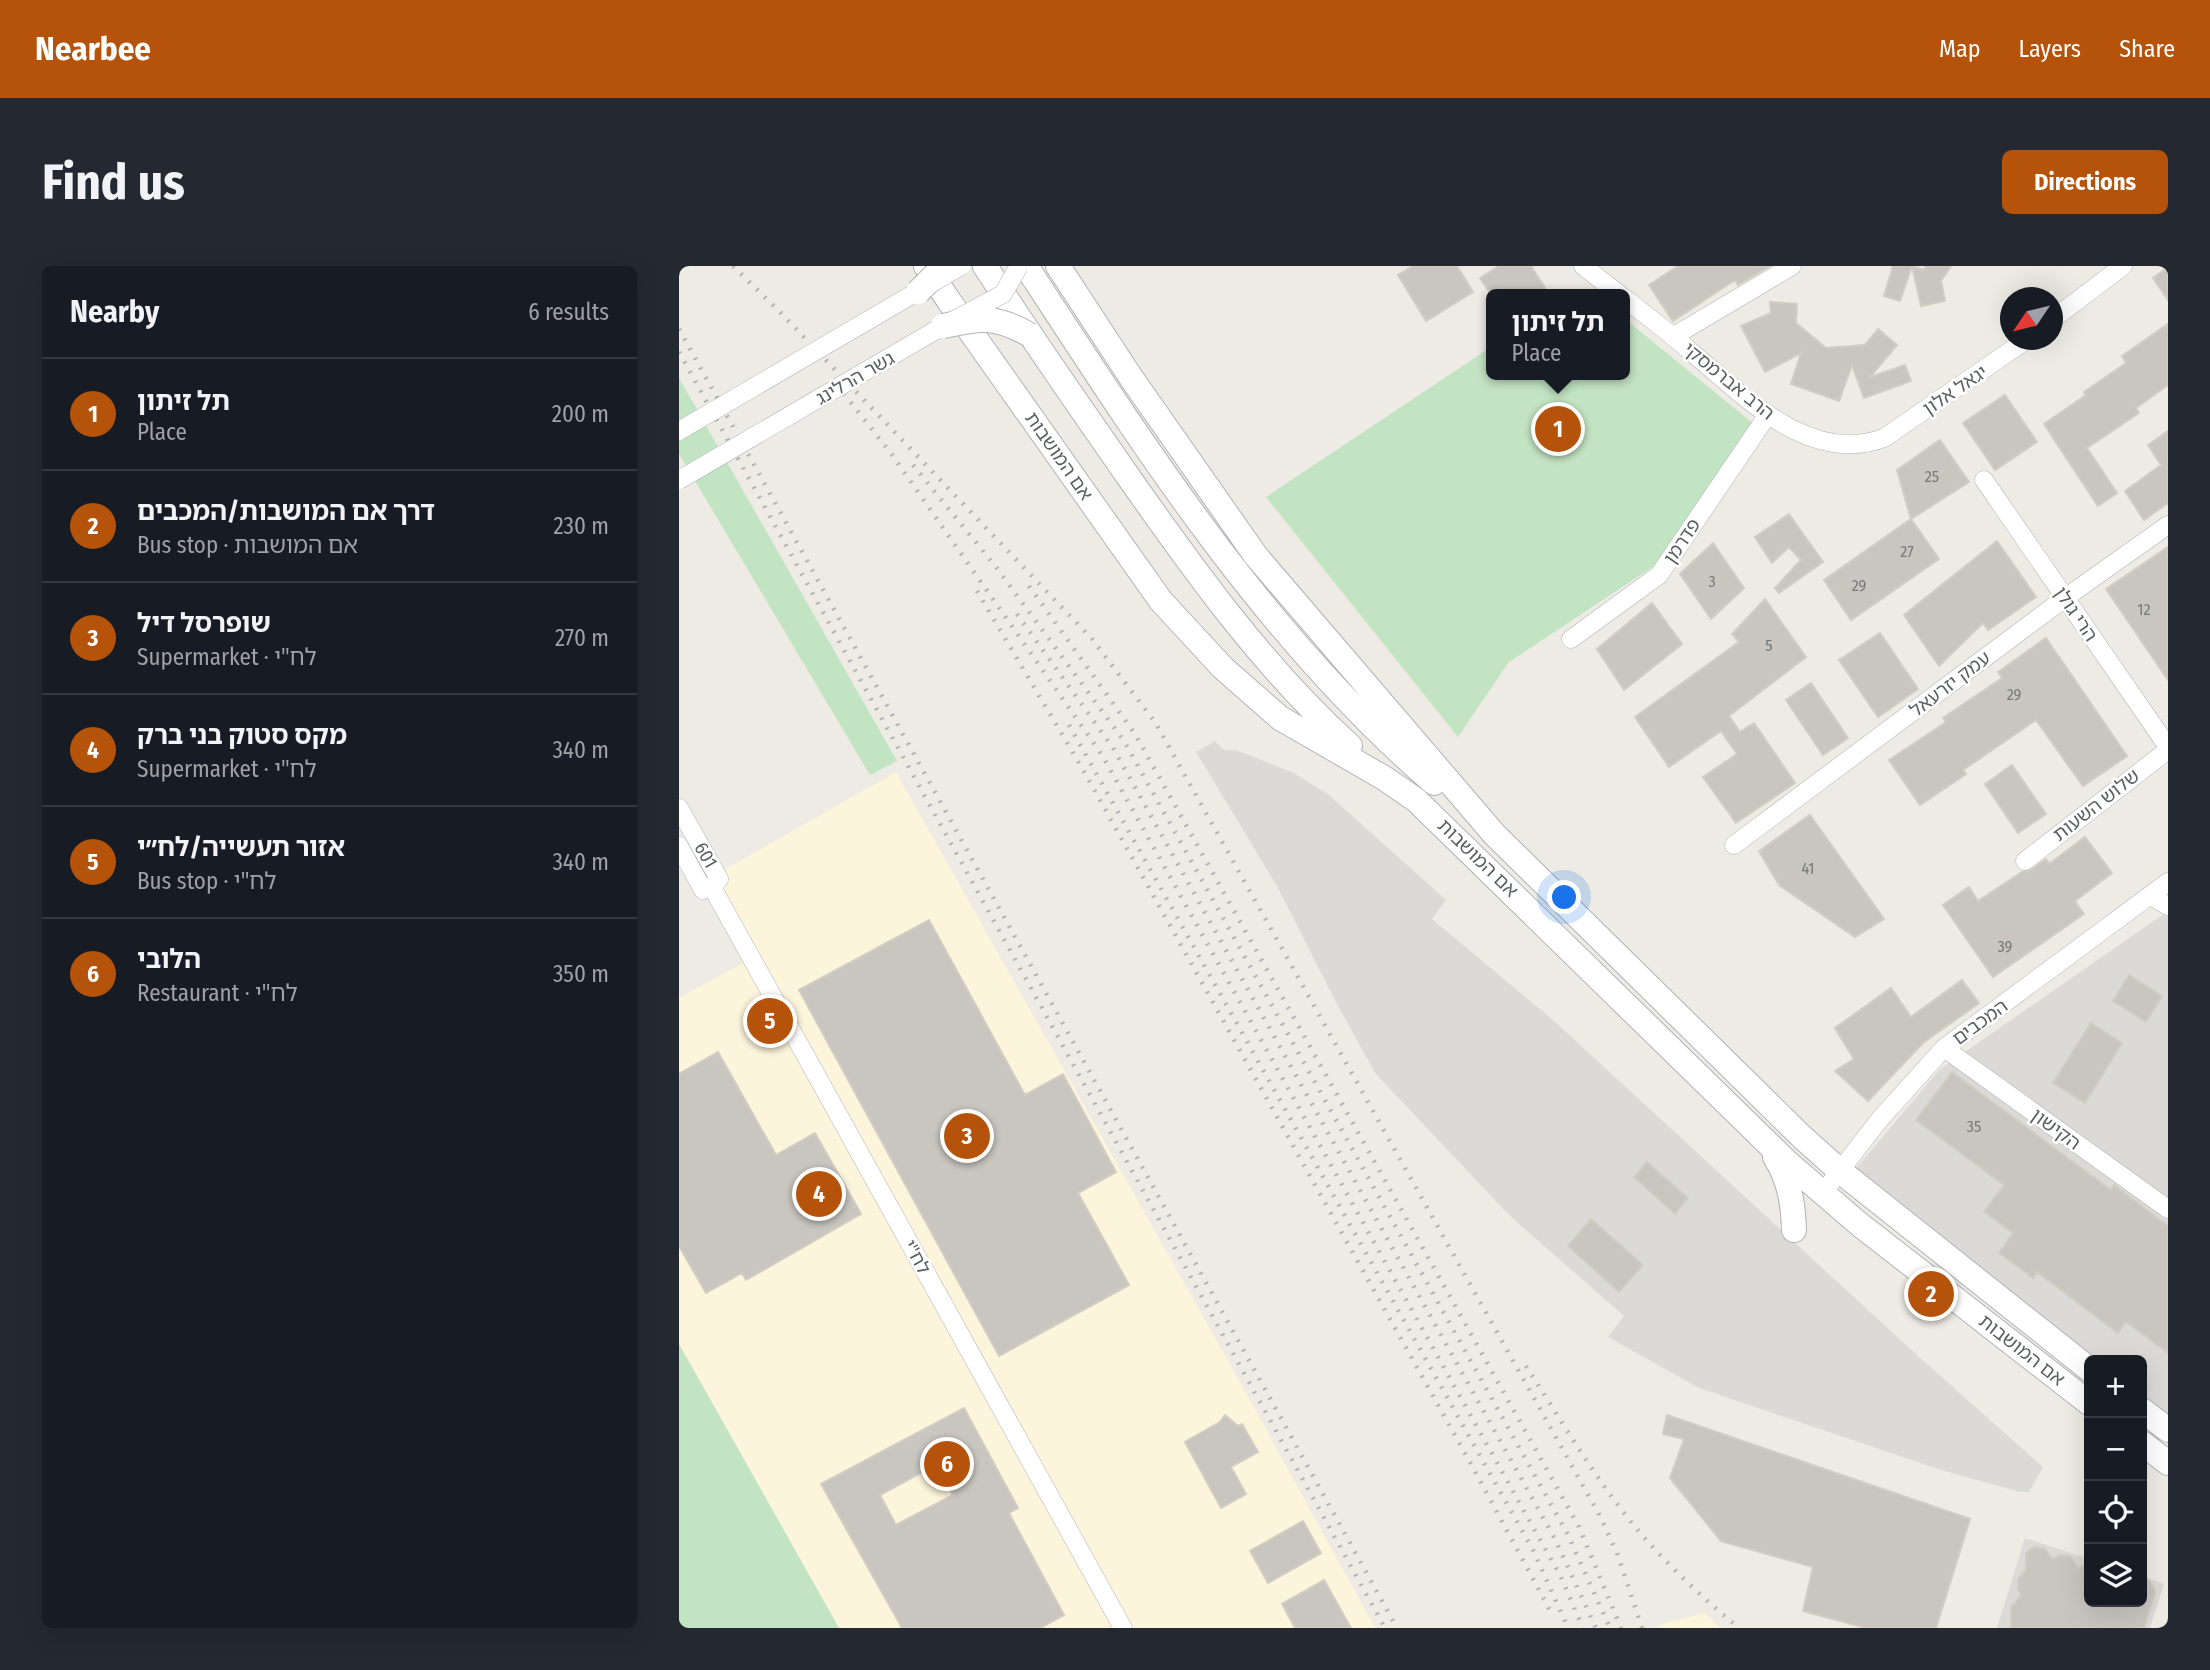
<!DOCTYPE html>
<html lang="en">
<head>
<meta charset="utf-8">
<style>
	:root { --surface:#171b24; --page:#242831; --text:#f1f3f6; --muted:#9ea1a6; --line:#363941; --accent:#b45309 }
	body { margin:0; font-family:"Fira Sans Condensed","Noto Sans Hebrew",sans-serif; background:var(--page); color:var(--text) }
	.controls { position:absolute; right:21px; bottom:21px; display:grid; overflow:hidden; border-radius:10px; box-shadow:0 7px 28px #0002 }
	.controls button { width:63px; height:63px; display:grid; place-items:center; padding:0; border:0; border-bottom:2px solid var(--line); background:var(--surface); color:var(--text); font:35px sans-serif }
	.compass { position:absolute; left:1321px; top:21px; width:63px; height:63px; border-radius:50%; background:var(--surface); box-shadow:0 7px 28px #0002; rotate:235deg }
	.you { position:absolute; left:886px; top:632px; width:24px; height:24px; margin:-18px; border:5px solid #fff; border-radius:50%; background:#1a73e8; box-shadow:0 0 0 10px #1a73e833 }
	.badge { display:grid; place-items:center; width:46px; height:46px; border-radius:50%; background:var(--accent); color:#fff; font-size:23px; font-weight:700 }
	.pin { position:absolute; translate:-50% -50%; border:4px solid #fff; box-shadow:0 2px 7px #0006 }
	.popup { position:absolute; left:807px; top:23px; width:144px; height:91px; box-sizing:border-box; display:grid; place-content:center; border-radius:10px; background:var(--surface); filter:drop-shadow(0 2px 5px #0005); font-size:23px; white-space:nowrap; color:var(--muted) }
	.popup b { font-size:26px; color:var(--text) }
	.popup::after { content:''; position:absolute; left:50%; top:100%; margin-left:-14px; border:14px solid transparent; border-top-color:var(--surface) }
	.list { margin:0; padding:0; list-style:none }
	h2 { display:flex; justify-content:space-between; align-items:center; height:91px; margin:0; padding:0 28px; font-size:30px }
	h2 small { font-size:23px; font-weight:400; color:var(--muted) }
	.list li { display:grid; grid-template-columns:46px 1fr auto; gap:21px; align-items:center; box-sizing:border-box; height:112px; padding:0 28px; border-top:2px solid var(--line) }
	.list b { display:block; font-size:26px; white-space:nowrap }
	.list p { margin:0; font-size:23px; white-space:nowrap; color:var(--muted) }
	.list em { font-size:23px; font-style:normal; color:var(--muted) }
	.icon { flex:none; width:38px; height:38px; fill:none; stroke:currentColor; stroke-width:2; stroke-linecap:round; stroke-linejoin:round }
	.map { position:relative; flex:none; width:1489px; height:1362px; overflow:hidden; border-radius:10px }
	header { display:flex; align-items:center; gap:42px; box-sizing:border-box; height:98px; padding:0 35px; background:var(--accent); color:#fff }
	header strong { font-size:33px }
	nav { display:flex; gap:38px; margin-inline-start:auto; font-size:24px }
	.intro { display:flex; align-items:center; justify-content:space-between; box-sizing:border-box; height:168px; padding:0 42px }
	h1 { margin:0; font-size:49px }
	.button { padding:18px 32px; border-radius:10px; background:var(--accent); color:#fff; font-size:24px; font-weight:700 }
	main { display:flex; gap:42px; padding:0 42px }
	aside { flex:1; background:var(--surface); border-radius:10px; box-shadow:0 7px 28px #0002 }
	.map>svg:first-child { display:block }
	.commercial { fill:#fcf4db }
	.industrial { fill:#dcdad6 }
	.green { fill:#c2e4c2 }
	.building { fill:#c9c6c0; stroke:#d2cdc2; stroke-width:2; fill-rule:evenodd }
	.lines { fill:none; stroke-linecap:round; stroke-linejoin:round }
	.minor-casing { stroke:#b1b4b8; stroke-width:19 }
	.secondary-casing { stroke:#b0b3b8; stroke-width:26 }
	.minor { stroke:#fff; stroke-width:18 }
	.secondary { stroke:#fff; stroke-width:24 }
	.rail { stroke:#b2b3b3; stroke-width:4.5; stroke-dasharray:2 9; stroke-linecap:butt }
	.minor-bridge-casing { stroke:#b1b4b8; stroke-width:19; stroke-linecap:butt }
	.secondary-bridge-casing { stroke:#b0b3b8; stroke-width:26; stroke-linecap:butt }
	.minor-bridge { stroke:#fff; stroke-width:18 }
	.secondary-bridge { stroke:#fff; stroke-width:24 }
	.labels { text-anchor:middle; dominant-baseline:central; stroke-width:5; stroke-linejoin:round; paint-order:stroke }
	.number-label { font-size:16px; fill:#77797a }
	.street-label { font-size:19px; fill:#5c5f63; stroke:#fff }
</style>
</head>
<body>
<header>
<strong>Nearbee</strong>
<nav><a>Map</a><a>Layers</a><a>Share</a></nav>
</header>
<div class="intro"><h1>Find us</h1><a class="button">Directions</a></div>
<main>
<aside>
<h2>Nearby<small>6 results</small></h2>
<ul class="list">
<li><span class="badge">1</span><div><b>תל זיתון</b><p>Place</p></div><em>200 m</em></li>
<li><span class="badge">2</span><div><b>דרך אם המושבות/המכבים</b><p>Bus stop · אם המושבות</p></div><em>230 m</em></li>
<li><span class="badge">3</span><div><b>שופרסל דיל</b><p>Supermarket · לח&quot;י</p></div><em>270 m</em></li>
<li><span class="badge">4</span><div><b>מקס סטוק בני ברק</b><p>Supermarket · לח&quot;י</p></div><em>340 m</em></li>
<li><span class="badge">5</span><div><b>אזור תעשייה/לח״י</b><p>Bus stop · לח&quot;י</p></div><em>340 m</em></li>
<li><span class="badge">6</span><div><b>הלובי</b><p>Restaurant · לח&quot;י</p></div><em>350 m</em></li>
</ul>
</aside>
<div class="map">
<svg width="1489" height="1362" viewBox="0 0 1489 1362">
	<rect width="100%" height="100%" fill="#edebe4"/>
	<!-- commercial -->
	<path class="commercial" d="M217,506L561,1116L696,1362H160L0,1078V732L64,697L32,623L36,609Z
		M1025,1347L1042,1362H980L979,1359Z"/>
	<!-- industrial -->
	<path class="industrial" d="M536,475L545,484H557L615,507L650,529L767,634L753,653L874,754L1239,1090L1364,1201L1350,1226H1341L1262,1204L1020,1122L929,1071L945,1050L831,950L697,808L660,742L598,620L517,486Z
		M1489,645V1151L1463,1130V1094H1417L1175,905L1260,804Z
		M1346,1272L1410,1293V1336H1463V1310L1485,1318L1471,1362H1318Z"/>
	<!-- green -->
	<path class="green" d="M946,53L1076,159L990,290L829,397L779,471L587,231L812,81V109H945Z
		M0,112L218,495L191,509L0,188Z
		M0,1078L160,1362H0Z"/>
	<!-- building -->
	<path class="building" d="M734,0H778L794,26L747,55L719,9Z
		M820,0H852L870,28H812L801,12Z
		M999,0H1091L1059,19L1056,14L994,55L970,19Z
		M1214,0H1233L1221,35L1205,30Z
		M1233,0L1245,4L1247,0H1272L1262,15L1266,35L1242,40Z
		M1489,1V34L1474,12Z
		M1091,36L1118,38L1117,57L1147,82L1186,79L1199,63L1218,79L1191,111L1226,99L1232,115L1185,132L1173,99L1160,135L1112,118L1122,87L1086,106L1062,60L1092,47Z
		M1489,58V119L1457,142L1460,147L1408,182L1438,227L1419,240L1365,158L1407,129L1405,126L1447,97L1443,90Z
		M1326,129L1358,176L1316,204L1284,157Z
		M1489,165V237L1465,254L1446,225L1482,199L1469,179Z
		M1261,174L1290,216L1232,253L1218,204Z
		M1110,248L1144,296L1100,327L1096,322L1122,294L1110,281L1093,297L1076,271Z
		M1232,253L1260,293L1172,354L1145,314Z
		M1318,275L1357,331L1309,364L1304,357L1260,400L1225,349Z
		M1034,277L1065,322L1032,353L1001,308Z
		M1489,281V414L1427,323Z
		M1086,333L1127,391L1050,450L1061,466L1075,457L1116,517L1057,557L1024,511L1058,488L1042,465L990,501L956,451L1060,376L1053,368Z
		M973,337L1003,378L945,424L918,383Z
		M1201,367L1239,423L1199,451L1160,394Z
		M1367,372L1448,490L1404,520L1357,454L1284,504L1287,508L1241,539L1210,494L1267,456L1264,452L1323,412L1319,406Z
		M1132,417L1169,472L1144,489L1107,434Z
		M1333,499L1367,548L1339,567L1306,518Z
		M1131,549L1205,653L1176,671L1100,619L1080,585Z
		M1406,571L1433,607L1396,635L1405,648L1314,711L1264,639L1290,621L1299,635L1343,606L1352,604L1367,593L1370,598Z
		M250,654L346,829L384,808L437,906L399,927L450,1019L320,1090L120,724Z
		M1450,709L1483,730L1467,756L1434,735Z
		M1283,714L1300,737L1244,777L1189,835L1156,805L1175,793L1156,762L1212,722L1232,751Z
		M1412,757L1443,777L1406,837L1374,817Z
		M39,786L97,889L136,867L182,948L67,1014L63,1007L27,1027L0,980V808Z
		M1273,806L1432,924L1435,919L1489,960V1087L1447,1056L1439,1067L1358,1006L1354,1012L1320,987L1334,967L1305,946L1325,919L1237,854Z
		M968,896L1009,932L996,948L955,911Z
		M912,953L964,999L940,1026L889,980Z
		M285,1142L339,1242L330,1247L385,1349L361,1362H223L142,1218ZM258,1198L274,1229L217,1259L201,1229Z
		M546,1149L559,1160L563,1158L579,1186L552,1201L567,1228L542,1242L506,1176L541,1156Z
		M988,1149L1291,1253L1257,1362H1187L1124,1345L1134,1301L1042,1275L991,1212L1005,1173L984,1168Z
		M624,1255L642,1287L589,1317L571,1285Z
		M1355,1281L1366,1283L1373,1293L1381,1289L1392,1291L1399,1302L1410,1297V1336H1463V1306L1475,1322L1476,1328L1465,1362H1332V1341L1342,1329L1339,1323V1313L1347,1304V1287Z
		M645,1314L672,1362H616L603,1338Z"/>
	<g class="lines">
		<defs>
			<path id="minor" d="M904,0L940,28
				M945,32C970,51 994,70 1017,90C1068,133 1132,199 1205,172L1347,74
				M1374,53L1444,0
				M995,70L1113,0
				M1305,214L1489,481
				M892,373L980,309L1088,150
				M0,542L40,613L33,621L24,624L0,580
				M1055,579L1386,332L1489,259
				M1346,595L1489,484
				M33,621L444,1362
				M1472,630L1489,640
				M1265,782L1489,943
				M1143,928L1201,853L1265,782L1489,616"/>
			<path id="secondary" d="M247,0L270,35L482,335L544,402L601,452L705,512L737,534L1108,896L1180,958L1410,1137
				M306,0C351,70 399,138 446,206C514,303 583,400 671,480
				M347,0C467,184 587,372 755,517
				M379,0L453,113L577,290L815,568L1123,871L1161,905L1410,1103
				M1096,891C1111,915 1114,937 1115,964
				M1463,1144L1489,1164
				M1463,1177L1489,1197"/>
		</defs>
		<!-- minor casing -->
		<use href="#minor" class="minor-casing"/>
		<!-- secondary casing -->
		<use href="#secondary" class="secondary-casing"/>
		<!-- minor -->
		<use href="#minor" class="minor"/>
		<!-- secondary -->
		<use href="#secondary" class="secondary"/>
		<!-- rail -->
		<path class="rail" d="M54,0L101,46L413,373L476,456L921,1250L938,1287L963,1362
			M0,63L718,1362
			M0,86L706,1362
			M158,119L211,186L423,489L864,1279L881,1309L904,1362
			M234,199L317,301L445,475L888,1267L931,1362
			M350,320L456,468L900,1261L942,1362
			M298,325L403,502L792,1198L874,1350
			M338,348L434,482L876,1273L917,1362
			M390,459L854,1284L889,1362
			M847,1100C875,1143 902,1189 933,1231C968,1280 1013,1323 1060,1362"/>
		<defs>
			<path id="minor-bridge" d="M0,165L282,0
				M0,214L264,60L324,28L340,0"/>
			<path id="secondary-bridge" d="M239,26L265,0
				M264,60C302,52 316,49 351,69"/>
		</defs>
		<!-- minor-bridge casing -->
		<use href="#minor-bridge" class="minor-bridge-casing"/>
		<!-- secondary-bridge casing -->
		<use href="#secondary-bridge" class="secondary-bridge-casing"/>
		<!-- minor-bridge -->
		<use href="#minor-bridge" class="minor-bridge"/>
		<!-- secondary-bridge -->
		<use href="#secondary-bridge" class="secondary-bridge"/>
	</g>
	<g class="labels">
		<!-- number labels -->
		<g class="number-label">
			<text x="1253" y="210">25</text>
			<text x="1228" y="285">27</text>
			<text x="1033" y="315">3</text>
			<text x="1180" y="319">29</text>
			<text x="1465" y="343">12</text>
			<text x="1090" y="379">5</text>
			<text x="1335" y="428">29</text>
			<text x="1129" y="602">41</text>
			<text x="1326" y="680">39</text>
			<text x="1295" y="860">35</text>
		</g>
		<!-- street labels -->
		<g class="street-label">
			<text transform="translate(176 112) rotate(-30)">גשר הרלינג</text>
			<text transform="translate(1050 115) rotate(39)">הרב אברמסקי</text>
			<text transform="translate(1276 124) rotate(-34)">יגאל אלון</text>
			<text transform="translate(380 190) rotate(55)">אם המושבות</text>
			<text transform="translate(1003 275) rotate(-56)">פדרמן</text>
			<text transform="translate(1397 348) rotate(56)">הרי גולן</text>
			<text transform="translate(1271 418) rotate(-37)">עמק יזרעאל</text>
			<text transform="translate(1417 539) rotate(-38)">שלוש השעות</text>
			<text transform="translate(27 589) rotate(60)">601</text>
			<text transform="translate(799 592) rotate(44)">אם המושבות</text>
			<text transform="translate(1301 756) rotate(-36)">המכבים</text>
			<text transform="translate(1377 863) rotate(36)">הקישון</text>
			<text transform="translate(238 991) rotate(61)">לח"י</text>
			<text transform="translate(1343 1084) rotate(38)">אם המושבות</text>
		</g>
	</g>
</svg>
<div class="controls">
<button>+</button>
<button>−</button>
<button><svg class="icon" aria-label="locate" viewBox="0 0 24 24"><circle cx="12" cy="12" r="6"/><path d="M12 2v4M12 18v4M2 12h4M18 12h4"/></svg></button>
<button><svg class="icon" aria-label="layers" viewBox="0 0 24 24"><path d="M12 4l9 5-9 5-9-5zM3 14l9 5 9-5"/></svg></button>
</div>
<svg class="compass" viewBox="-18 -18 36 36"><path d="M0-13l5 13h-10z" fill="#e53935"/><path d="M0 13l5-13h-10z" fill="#9ea1a6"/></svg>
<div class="you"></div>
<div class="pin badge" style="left:879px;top:163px">1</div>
<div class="popup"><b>תל זיתון</b>Place</div>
<div class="pin badge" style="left:1252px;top:1028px">2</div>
<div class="pin badge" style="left:288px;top:870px">3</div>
<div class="pin badge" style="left:140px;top:928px">4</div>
<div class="pin badge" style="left:91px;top:755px">5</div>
<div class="pin badge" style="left:268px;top:1198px">6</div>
</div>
</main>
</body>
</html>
